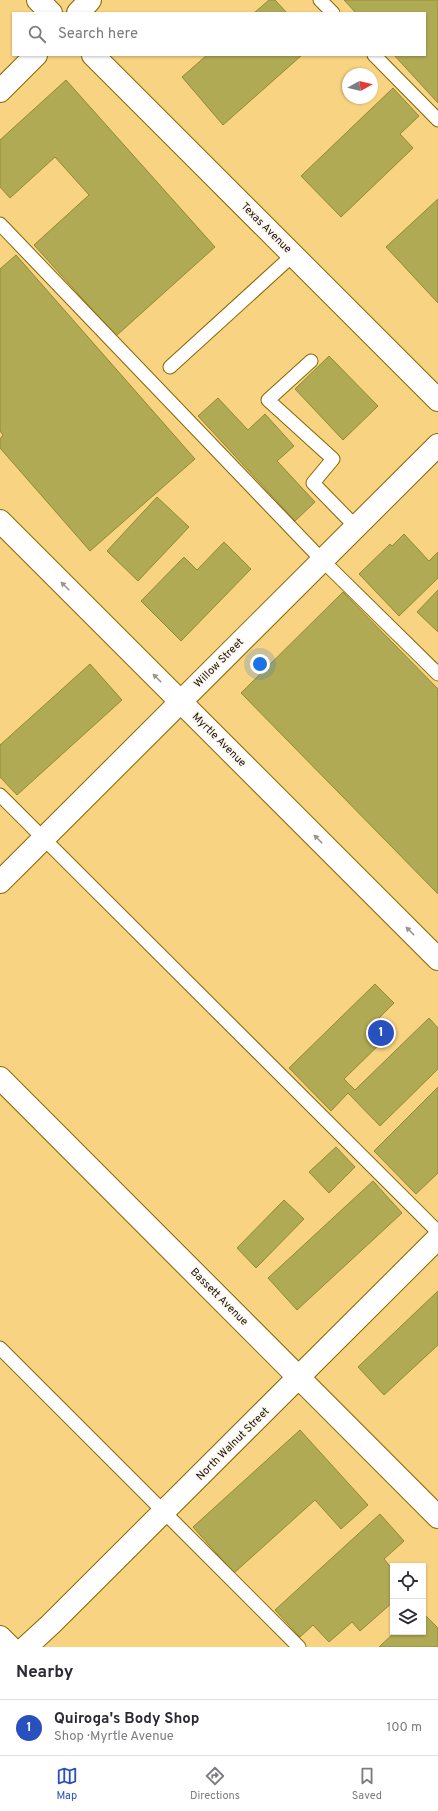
<!DOCTYPE html>
<html lang="en">
<head>
<meta charset="utf-8">
<style>
	:root { --surface:#fff; --page:#f7f7f7; --text:#2b2b33; --muted:#7c7c81; --line:#e1e1e2; --accent:#2950bf }
	body { margin:0; font-family:Overpass,sans-serif; background:var(--page); color:var(--text) }
	.controls { position:absolute; right:12px; bottom:12px; display:grid; overflow:hidden; border-radius:0px; box-shadow:0 1px 3px #0004 }
	.controls button { width:36px; height:36px; display:grid; place-items:center; padding:0; border:0; border-bottom:1px solid var(--line); background:var(--surface); color:var(--text); font:20px sans-serif }
	.compass { position:absolute; left:342px; top:68px; width:36px; height:36px; border-radius:50%; background:var(--surface); box-shadow:0 1px 3px #0004; rotate:82deg }
	.you { position:absolute; left:260px; top:664px; width:14px; height:14px; margin:-10px; border:3px solid #fff; border-radius:50%; background:#1a73e8; box-shadow:0 0 0 6px #1a73e833 }
	.badge { display:grid; place-items:center; width:26px; height:26px; border-radius:50%; background:var(--accent); color:#fff; font-size:13px; font-weight:700 }
	.pin { position:absolute; translate:-50% -50%; border:2px solid #fff; box-shadow:0 1px 4px #0006 }
	.list { margin:0; padding:0; list-style:none }
	h2 { display:flex; justify-content:space-between; align-items:center; height:52px; margin:0; padding:0 16px; font-size:17px }
	h2 small { font-size:13px; font-weight:400; color:var(--muted) }
	.list li { display:grid; grid-template-columns:26px 1fr auto; gap:12px; align-items:center; box-sizing:border-box; height:56px; padding:0 16px; border-top:1px solid var(--line) }
	.list b { display:block; font-size:15px; white-space:nowrap }
	.list p { margin:0; font-size:13px; white-space:nowrap; color:var(--muted) }
	.list em { font-size:13px; font-style:normal; color:var(--muted) }
	.icon { flex:none; width:22px; height:22px; fill:none; stroke:currentColor; stroke-width:2; stroke-linecap:round; stroke-linejoin:round }
	.map { position:relative; flex:none; width:438px; height:1647px; overflow:hidden }
	.search { position:absolute; background:var(--surface); box-shadow:0 1px 3px #0004; left:12px; right:12px; top:12px; height:44px; display:flex; align-items:center; gap:10px; box-sizing:border-box; padding:0 14px; border-radius:0px; color:var(--muted); font-size:15px }
	.sheet { height:108px; background:var(--surface) }
	nav { display:flex; justify-content:space-around; align-items:center; box-sizing:border-box; height:56px; border-top:1px solid var(--line); background:var(--surface); font-size:11px; color:var(--muted) }
	nav a { display:grid; justify-items:center; gap:2px }
	nav .on { color:var(--accent) }
	.map>svg:first-child { display:block }
	.building { fill:#b0aa54; stroke:#918b33 }
	.lines { fill:none; stroke-linecap:round; stroke-linejoin:round }
	.lane-casing { stroke:#886500; stroke-width:15 }
	.street-casing { stroke:#886500; stroke-width:24 }
	.secondary-casing { stroke:#886500; stroke-width:24 }
	.lane { stroke:#fff; stroke-width:13 }
	.street { stroke:#fff; stroke-width:22 }
	.secondary { stroke:#fff; stroke-width:22 }
	.oneway { fill:#99948c }
	.labels { text-anchor:middle; dominant-baseline:central; stroke-width:3.5; stroke-linejoin:round; paint-order:stroke }
	.street-label { font-size:11px; fill:#1d1200; stroke:#fcf8f1 }
</style>
</head>
<body>
<div class="map">
<svg width="438" height="1647" viewBox="0 0 438 1647">
	<rect width="100%" height="100%" fill="#f8d381"/>
	<!-- building -->
	<path class="building" d="M269,0H275L287,13H254Z
		M344,0H438V103L394,55H425V13H356Z
		M207,55H302L223,125L182,77Z
		M66,80L215,247L116,336L34,245L89,195L55,157L10,198L0,187V140Z
		M393,88L419,116L400,134L413,148L341,217L301,176Z
		M438,199V303L386,247Z
		M16,255L195,459L90,551L0,448V439L3,435L0,431V269Z
		M329,356L378,406L343,440L295,389Z
		M218,398L248,430L265,414L294,446L277,461L315,502L295,521L198,416Z
		M157,497L189,527L138,581L107,551Z
		M404,534L429,561L438,552V578L399,616L359,574L390,544L392,546Z
		M224,542L251,569L181,641L141,601L184,557L197,570Z
		M438,590V632L417,612Z
		M343,592L438,689V894L241,693Z
		M90,664L122,700L17,795L0,777V745Z
		M375,984L394,1003L379,1018L392,1032L344,1079L355,1090L429,1018L438,1028V1069L380,1126L348,1093L331,1111L289,1068Z
		M438,1087V1173L416,1194L374,1151Z
		M336,1147L355,1167L329,1193L309,1172Z
		M373,1181L402,1213L297,1310L268,1278Z
		M284,1200L304,1219L256,1268L237,1248Z
		M438,1291V1345L384,1395L358,1367Z
		M300,1430L368,1505L341,1529L315,1500L234,1573L193,1527Z
		M380,1514L404,1541L384,1559L393,1570V1602L360,1631L352,1622L329,1642L313,1625L300,1637L275,1610Z
		M423,1613L438,1628V1647H379L395,1632H423Z"/>
	<g class="lines">
		<defs>
			<path id="lane" d="M320,0L333,13
				M374,55L438,120
				M0,224L322,560L438,674
				M311,361L268,400L333,459L313,483L356,527
				M170,367L293,255
				M0,795L438,1232
				M0,1348L299,1647"/>
			<path id="street" d="M78,13L90,0
				M0,91L36,55
				M0,882L438,445
				M0,1078L438,1517
				M26,1647L51,1624L438,1238"/>
			<path id="secondary" d="M38,0L51,13
				M93,55L438,400
				M0,521L438,959
				M0,1637L10,1647"/>
		</defs>
		<!-- lane casing -->
		<use href="#lane" class="lane-casing"/>
		<!-- street casing -->
		<use href="#street" class="street-casing"/>
		<!-- secondary casing -->
		<use href="#secondary" class="secondary-casing"/>
		<!-- lane -->
		<use href="#lane" class="lane"/>
		<!-- street -->
		<use href="#street" class="street"/>
		<!-- secondary -->
		<use href="#secondary" class="secondary"/>
	</g>
	<!-- one-way arrows -->
	<defs><path id="oneway-solid" d="M-6-.8H1V-3.2L6.5 0L1 3.2V.8H-6Z"/></defs>
	<g class="oneway">
		<use href="#oneway-solid" transform="translate(65 586) rotate(-135)"/>
		<use href="#oneway-solid" transform="translate(157 678) rotate(-135)"/>
		<use href="#oneway-solid" transform="translate(318 839) rotate(-135)"/>
		<use href="#oneway-solid" transform="translate(410 931) rotate(-135)"/>
	</g>
	<g class="labels">
		<!-- street labels -->
		<g class="street-label">
			<text transform="translate(266 228) rotate(45)">Texas Avenue</text>
			<text transform="translate(219 663) rotate(-45)">Willow Street</text>
			<text transform="translate(219 740) rotate(45)">Myrtle Avenue</text>
			<text transform="translate(219 1297) rotate(45)">Bassett Avenue</text>
			<text transform="translate(233 1444) rotate(-45)">North Walnut Street</text>
		</g>
	</g>
</svg>
<div class="controls">
<button><svg class="icon" aria-label="locate" viewBox="0 0 24 24"><circle cx="12" cy="12" r="6"/><path d="M12 2v4M12 18v4M2 12h4M18 12h4"/></svg></button>
<button><svg class="icon" aria-label="layers" viewBox="0 0 24 24"><path d="M12 4l9 5-9 5-9-5zM3 14l9 5 9-5"/></svg></button>
</div>
<svg class="compass" viewBox="-18 -18 36 36"><path d="M0-13l5 13h-10z" fill="#e53935"/><path d="M0 13l5-13h-10z" fill="#7c7c81"/></svg>
<div class="you"></div>
<div class="pin badge" style="left:381px;top:1033px">1</div>
<div class="search"><svg class="icon" aria-label="search" viewBox="0 0 24 24"><circle cx="10" cy="10" r="6"/><path d="M15 15l6 6"/></svg>Search here</div>
</div>
<section class="sheet">
<h2>Nearby<small></small></h2>
<ul class="list">
<li><span class="badge">1</span><div><b>Quiroga's Body Shop</b><p>Shop · Myrtle Avenue</p></div><em>100 m</em></li>
</ul>
</section>
<nav>
<a class="on"><svg class="icon" aria-label="map" viewBox="0 0 24 24"><path d="M3 6l6-2 6 2 6-2v14l-6 2-6-2-6 2zM9 4v14M15 6v14"/></svg>Map</a>
<a><svg class="icon" aria-label="directions" viewBox="0 0 24 24"><path d="M12 3l9 9-9 9-9-9zM9 14v-3h6M13 9l2 2-2 2"/></svg>Directions</a>
<a><svg class="icon" aria-label="saved" viewBox="0 0 24 24"><path d="M7 4h10v16l-5-4-5 4z"/></svg>Saved</a>
</nav>
</body>
</html>
